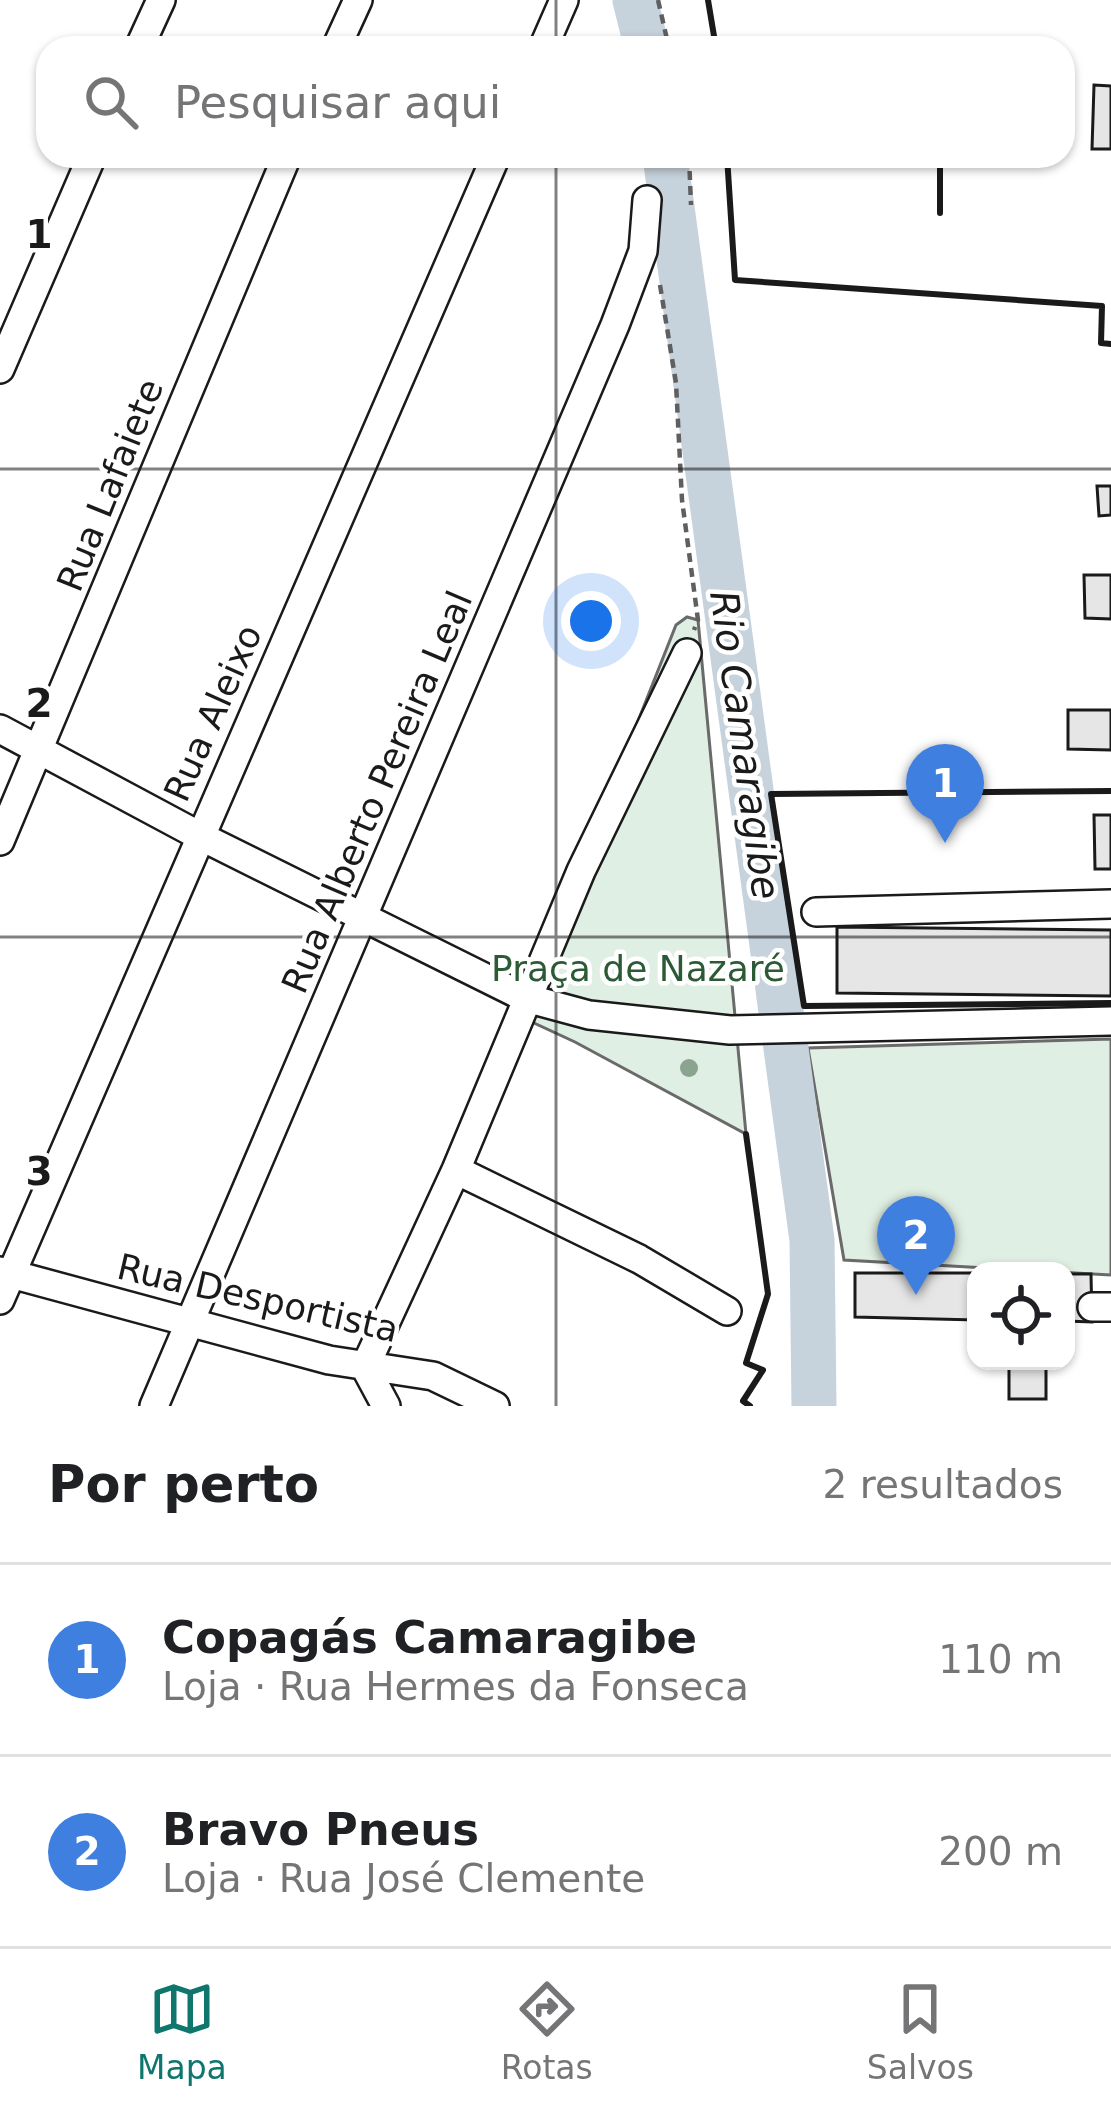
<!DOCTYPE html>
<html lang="pt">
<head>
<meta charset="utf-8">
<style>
	:root { --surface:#fff; --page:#f6f6f6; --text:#202124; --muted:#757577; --line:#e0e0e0; --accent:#0f766e }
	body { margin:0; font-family:"DejaVu Sans",sans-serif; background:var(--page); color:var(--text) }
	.controls { position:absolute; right:36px; bottom:36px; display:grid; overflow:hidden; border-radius:24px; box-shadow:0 3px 9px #0004 }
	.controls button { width:108px; height:108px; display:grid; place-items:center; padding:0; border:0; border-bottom:3px solid var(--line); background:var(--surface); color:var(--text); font:60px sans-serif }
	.you { position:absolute; left:591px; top:621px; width:42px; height:42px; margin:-30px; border:9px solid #fff; border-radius:50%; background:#1a73e8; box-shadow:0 0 0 18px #1a73e833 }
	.badge { display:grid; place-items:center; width:78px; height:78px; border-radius:50%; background:var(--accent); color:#fff; font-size:39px; font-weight:700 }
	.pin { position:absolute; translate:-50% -99px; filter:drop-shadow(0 3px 6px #0008) }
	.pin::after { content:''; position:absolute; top:63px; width:42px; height:36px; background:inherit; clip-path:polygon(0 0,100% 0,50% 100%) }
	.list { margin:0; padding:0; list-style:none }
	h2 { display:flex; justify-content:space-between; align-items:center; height:156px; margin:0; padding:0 48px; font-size:51px }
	h2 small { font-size:39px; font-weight:400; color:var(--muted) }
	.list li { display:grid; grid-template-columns:78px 1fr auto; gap:36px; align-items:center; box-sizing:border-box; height:192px; padding:0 48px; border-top:3px solid var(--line) }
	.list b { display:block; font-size:45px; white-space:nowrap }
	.list p { margin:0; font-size:39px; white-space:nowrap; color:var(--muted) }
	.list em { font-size:39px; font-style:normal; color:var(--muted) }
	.icon { flex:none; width:66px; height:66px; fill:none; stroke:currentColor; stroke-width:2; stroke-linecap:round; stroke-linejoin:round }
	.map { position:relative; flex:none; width:1111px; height:1406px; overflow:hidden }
	.search { position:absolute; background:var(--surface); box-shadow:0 3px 9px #0004; left:36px; right:36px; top:36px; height:132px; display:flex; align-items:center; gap:30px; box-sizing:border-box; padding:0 42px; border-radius:36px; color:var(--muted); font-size:45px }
	.sheet { height:540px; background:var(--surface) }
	nav { display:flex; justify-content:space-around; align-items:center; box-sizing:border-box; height:168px; border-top:3px solid var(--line); background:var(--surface); font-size:33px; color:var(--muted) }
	nav a { display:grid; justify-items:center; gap:6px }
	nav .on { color:var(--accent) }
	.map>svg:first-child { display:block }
	.green { fill:#e0efe3; stroke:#6a6a6a; stroke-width:3 }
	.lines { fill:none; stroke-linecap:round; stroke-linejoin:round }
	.river { stroke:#c6d2dc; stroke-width:45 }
	.building { fill:#e6e6e6; stroke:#1a1a1a; stroke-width:3 }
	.minor-casing { stroke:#1a1a1a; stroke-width:32 }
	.path { stroke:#5f5f5f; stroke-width:4.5; stroke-dasharray:9 6; stroke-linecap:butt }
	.minor { stroke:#fff; stroke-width:27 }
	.wall { stroke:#1a1a1a; stroke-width:6 }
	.tree { fill:#8aa48f }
	.grid { fill:none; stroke:#1a1a1a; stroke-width:3; stroke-opacity:0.55 }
	.labels { text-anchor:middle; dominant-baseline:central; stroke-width:9; stroke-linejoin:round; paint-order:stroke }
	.street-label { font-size:36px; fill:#1a1a1a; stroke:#fff }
	.park-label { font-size:36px; fill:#2b5a34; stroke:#fff }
	.water-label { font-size:39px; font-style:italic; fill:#1a1a1a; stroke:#fff }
	.grid-label { font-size:39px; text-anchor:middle; font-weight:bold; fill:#1a1a1a; stroke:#fff; stroke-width:9; stroke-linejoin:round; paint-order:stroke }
</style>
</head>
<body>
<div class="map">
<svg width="1111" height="1406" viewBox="0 0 1111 1406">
	<rect width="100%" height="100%" fill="#fff"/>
	<!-- green -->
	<path class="green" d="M687,617L698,620L746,1134L575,1042L521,1017L676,625Z
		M1111,1039V1275L844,1260L808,1048Z"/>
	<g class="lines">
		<!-- river -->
		<path class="river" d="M635,0L647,48
			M665,156L812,1240L814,1406"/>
	</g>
	<!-- building -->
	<path class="building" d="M1094,85L1111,86V149H1092Z
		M1097,486H1111V515L1099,516Z
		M1084,575H1111V619L1085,618Z
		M1068,710H1111V750L1068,749Z
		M1094,815H1111V869H1095Z
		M837,927L1111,930V996L837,993Z
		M855,1273H976V1320L855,1317Z
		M1066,1274H1091L1092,1322L1066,1321Z
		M1009,1361H1046V1399H1009Z"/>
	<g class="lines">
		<defs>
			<path id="minor" d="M139,48L161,0
				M336,48L358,0
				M543,48L564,0
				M0,369L92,156
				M0,729L198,835L526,998L589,1015L730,1030L1111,1021
				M0,841L287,156
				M816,912L1111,904
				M456,1170L639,1259L727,1311
				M0,1271L329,1360L433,1376L495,1406
				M0,1300L496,156
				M1092,1307H1111
				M154,1406L615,325L643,251L647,200
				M386,1406L365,1367L456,1170L581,871L687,653"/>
		</defs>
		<!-- minor casing -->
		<use href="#minor" class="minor-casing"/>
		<!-- path -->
		<path class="path" d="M658,0L669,48
			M689,156L691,205
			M660,285L676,383L682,500L698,620L694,630"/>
		<!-- minor -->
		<use href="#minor" class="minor"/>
		<!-- wall -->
		<path class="wall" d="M708,0L716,48
			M727,156L735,280L1102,306L1101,343L1111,344
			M940,213V156
			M1111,791L771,794L804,1006L1111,1003
			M746,1134L768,1294L746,1363L763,1370L743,1401L750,1406"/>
	</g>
	<!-- trees -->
	<circle class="tree" cx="689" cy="1068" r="9"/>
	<!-- grid -->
	<path class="grid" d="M556,0V48M556,156V1406M0,469H1111M0,937H1111"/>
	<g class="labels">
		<!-- street labels -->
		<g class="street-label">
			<text transform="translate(110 485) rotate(-68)">Rua Lafaiete</text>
			<text transform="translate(213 713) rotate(-66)">Rua Aleixo</text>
			<text transform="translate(377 792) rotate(-67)">Rua Alberto Pereira Leal</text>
			<text transform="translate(258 1298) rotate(13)">Rua Desportista</text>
		</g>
		<!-- park labels -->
		<g class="park-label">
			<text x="638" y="968">Praça de Nazaré</text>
		</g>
		<!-- water labels -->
		<g class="water-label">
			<text transform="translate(745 745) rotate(82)">Rio Camaragibe</text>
		</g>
	</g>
	<g class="grid-label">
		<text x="39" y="248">1</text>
		<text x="39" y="717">2</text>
		<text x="39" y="1185">3</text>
	</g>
</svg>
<div class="controls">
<button><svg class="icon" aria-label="locate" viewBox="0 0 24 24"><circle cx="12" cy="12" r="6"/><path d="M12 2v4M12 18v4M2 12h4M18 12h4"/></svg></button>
</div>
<div class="you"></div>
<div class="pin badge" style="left:945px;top:843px;background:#3f7fe0">1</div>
<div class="pin badge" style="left:916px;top:1295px;background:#3f7fe0">2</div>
<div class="search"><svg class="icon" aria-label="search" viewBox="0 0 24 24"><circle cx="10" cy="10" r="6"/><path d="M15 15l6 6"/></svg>Pesquisar aqui</div>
</div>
<section class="sheet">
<h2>Por perto<small>2 resultados</small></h2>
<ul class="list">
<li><span class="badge" style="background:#3f7fe0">1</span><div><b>Copagás Camaragibe</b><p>Loja · Rua Hermes da Fonseca</p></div><em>110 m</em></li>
<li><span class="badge" style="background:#3f7fe0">2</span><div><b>Bravo Pneus</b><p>Loja · Rua José Clemente</p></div><em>200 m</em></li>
</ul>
</section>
<nav>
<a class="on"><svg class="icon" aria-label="map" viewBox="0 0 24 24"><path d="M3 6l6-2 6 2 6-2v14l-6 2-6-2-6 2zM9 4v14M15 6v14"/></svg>Mapa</a>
<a><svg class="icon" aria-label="directions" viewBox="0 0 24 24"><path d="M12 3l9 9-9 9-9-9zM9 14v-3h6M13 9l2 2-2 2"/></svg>Rotas</a>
<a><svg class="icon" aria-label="saved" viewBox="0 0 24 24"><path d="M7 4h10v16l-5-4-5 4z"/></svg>Salvos</a>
</nav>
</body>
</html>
